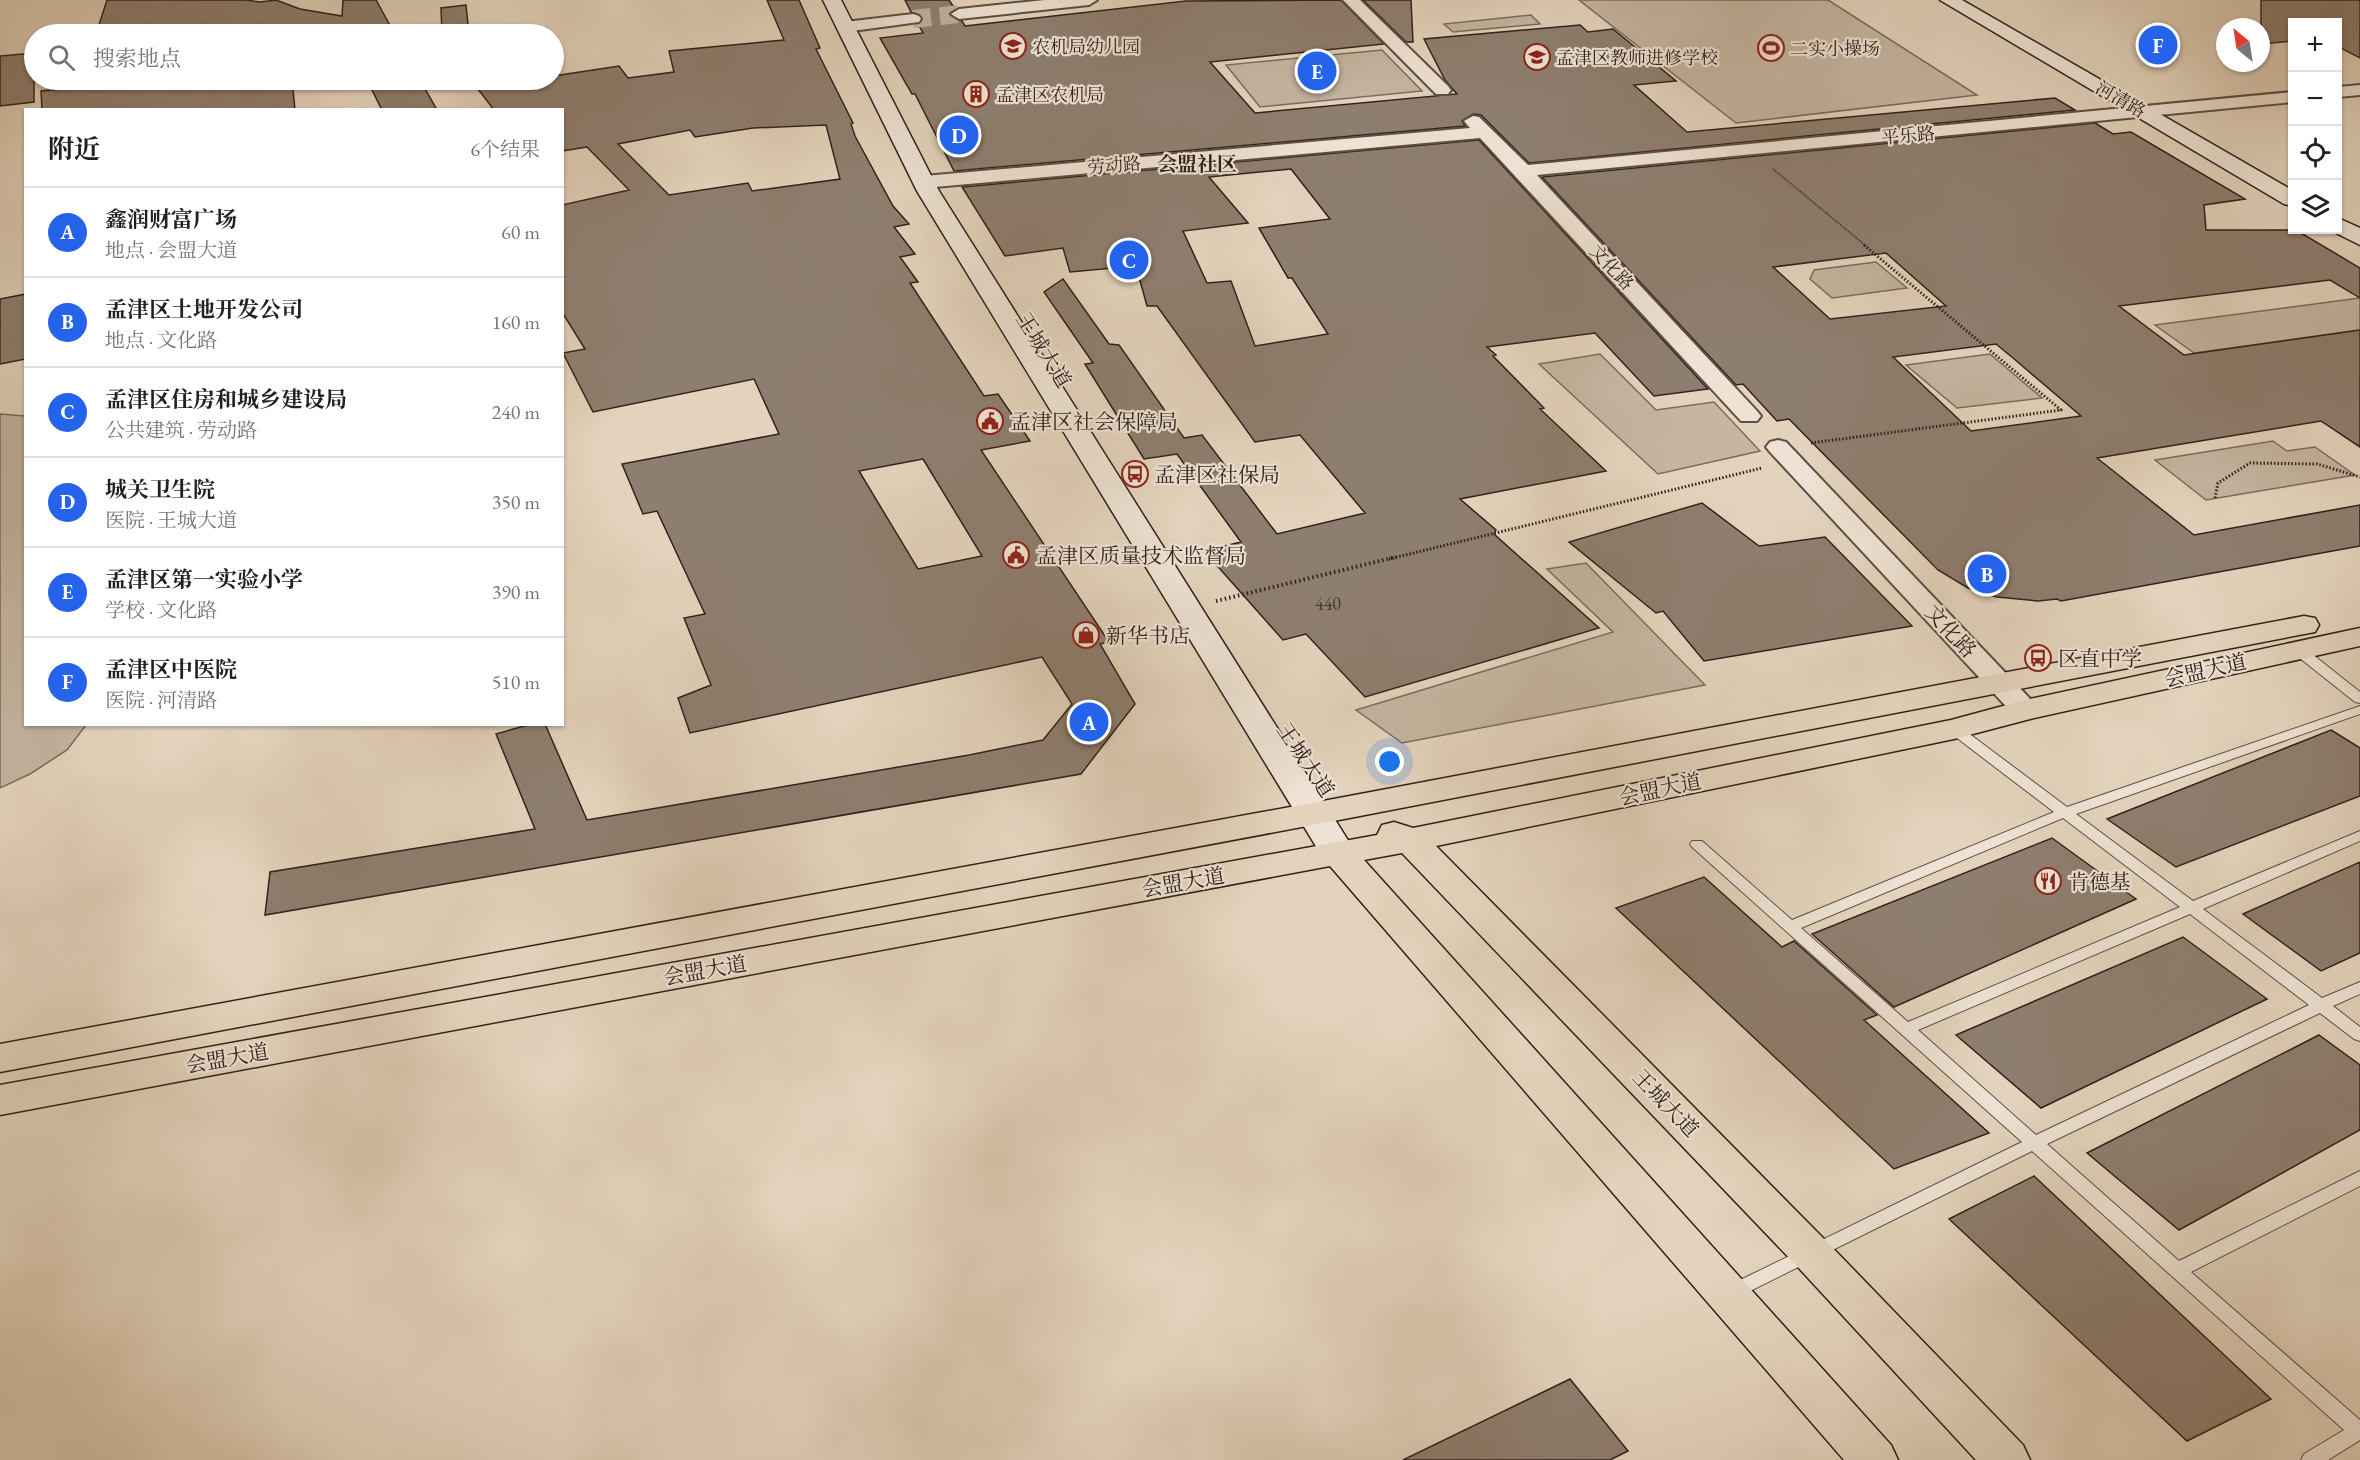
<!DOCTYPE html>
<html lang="zh">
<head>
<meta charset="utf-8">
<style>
	:root { --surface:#fff; --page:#f6f6f6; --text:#202124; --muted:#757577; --line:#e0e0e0; --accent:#2563eb }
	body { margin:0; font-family:"EB Garamond","Noto Serif SC",serif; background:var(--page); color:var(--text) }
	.controls { position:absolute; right:18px; top:18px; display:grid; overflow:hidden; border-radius:0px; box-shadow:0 2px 4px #0004 }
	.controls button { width:54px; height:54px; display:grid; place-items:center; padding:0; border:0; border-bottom:2px solid var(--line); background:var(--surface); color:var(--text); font:30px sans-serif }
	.compass { position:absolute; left:2216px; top:18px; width:54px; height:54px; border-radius:50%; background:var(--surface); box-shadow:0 2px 4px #0004; rotate:330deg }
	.you { position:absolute; left:1390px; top:762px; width:21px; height:21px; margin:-15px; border:4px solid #fff; border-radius:50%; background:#1a73e8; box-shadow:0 0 0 9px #1a73e833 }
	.badge { display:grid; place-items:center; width:39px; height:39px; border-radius:50%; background:var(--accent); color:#fff; font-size:20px; font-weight:700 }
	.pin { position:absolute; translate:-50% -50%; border:3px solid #fff; box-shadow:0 2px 6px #0006 }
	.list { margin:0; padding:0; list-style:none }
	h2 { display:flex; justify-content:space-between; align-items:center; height:78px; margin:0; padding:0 24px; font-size:26px }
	h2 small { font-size:20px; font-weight:400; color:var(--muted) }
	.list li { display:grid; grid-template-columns:39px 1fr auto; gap:18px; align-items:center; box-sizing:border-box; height:90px; padding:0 24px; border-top:2px solid var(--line) }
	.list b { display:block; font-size:22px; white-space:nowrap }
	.list p { margin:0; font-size:20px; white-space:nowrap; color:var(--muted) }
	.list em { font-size:20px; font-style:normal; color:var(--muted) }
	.icon { flex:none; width:33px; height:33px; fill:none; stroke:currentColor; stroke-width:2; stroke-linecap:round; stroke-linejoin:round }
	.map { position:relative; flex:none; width:2360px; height:1460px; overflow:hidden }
	.search { position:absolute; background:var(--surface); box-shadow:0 2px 4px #0004; left:24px; top:24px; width:540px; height:66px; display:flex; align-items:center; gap:15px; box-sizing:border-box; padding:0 21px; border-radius:33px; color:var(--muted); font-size:22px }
	.panel { position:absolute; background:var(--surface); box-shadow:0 2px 4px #0004; left:24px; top:108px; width:540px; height:618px; border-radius:0px }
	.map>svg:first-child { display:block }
	.green { fill:#c5b5a1; stroke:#7b6b5e; stroke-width:1.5 }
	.building { fill:#8e7e6f; stroke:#31211b; stroke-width:1.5; fill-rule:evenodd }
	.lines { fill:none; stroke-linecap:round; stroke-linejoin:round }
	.street-tunnel { stroke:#bfaf9c; stroke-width:18; stroke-dasharray:18 9; stroke-linecap:butt }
	.lane-casing { stroke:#5e4e43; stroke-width:2 }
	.street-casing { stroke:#5e4e43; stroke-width:4 }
	.secondary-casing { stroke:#31211b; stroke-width:3 }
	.primary-casing { stroke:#31211b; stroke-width:3 }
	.path-far2 { stroke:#31211b; stroke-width:2; stroke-dasharray:1 1.5; stroke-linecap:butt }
	.path-far1 { stroke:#31211b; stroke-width:3; stroke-dasharray:1.5 2; stroke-linecap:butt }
	.path { stroke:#31211b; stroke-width:4; stroke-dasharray:1.5 3; stroke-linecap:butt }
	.lane { fill:#ede2d3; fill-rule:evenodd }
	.street { fill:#ede2d3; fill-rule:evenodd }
	.secondary { fill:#ede2d3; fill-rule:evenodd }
	.primary { fill:#e3d3bc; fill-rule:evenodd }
	.labels { text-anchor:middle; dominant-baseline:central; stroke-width:4.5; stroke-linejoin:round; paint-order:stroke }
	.far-poi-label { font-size:18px; fill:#31211b; stroke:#ede2d3; text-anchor:start }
	.far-street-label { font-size:18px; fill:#31211b; stroke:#ede2d3 }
	.number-label { font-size:18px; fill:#483830 }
	.far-quarter-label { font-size:20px; font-weight:bold; fill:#31211b; stroke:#ede2d3 }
	.street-label { font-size:21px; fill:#31211b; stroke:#ede2d3 }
	.poi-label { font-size:21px; fill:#31211b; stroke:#ede2d3; text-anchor:start }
</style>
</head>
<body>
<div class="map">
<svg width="2360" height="1460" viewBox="0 0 2360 1460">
	<rect width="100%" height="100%" fill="#e3d3bc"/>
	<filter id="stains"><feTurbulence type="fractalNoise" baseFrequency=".00333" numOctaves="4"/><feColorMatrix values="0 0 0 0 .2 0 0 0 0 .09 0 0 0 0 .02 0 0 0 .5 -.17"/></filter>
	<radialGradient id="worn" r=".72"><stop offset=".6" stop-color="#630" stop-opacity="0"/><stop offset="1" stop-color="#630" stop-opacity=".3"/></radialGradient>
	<!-- green -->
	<path class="green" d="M1579,0H1828L1977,95L1736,123Z
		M1531,15L1540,24L1453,32L1444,24Z
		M1382,50L1422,91L1260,107L1226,65Z
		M1876,262L1907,288L1832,298L1810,279L1814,270Z
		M2360,298V330L2194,353L2155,325Z
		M1600,354L1656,410L1714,402L1760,451L1658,474L1539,364Z
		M1990,354L2042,398L1957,408L1906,365Z
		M0,414L25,416L26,724L86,725L67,750L30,774L0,788Z
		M2273,441L2287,451L2315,447L2355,475L2206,500L2155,460Z
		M1586,563L1705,685L1402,743L1356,710L1613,632L1547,569Z"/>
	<!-- building -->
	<path class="building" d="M107,0H246L260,2L276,0L300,9L342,16L343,0H376L392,29L339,34H96Z
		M767,0H799L820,48L816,49L853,123L851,124L855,136L893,206L909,224L894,227L915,254L900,257L918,282L910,283L984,396L998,394L1030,441L981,450L1109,642L1100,644L1135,704L1081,774L265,915L270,872L535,829L496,734L531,724H545L587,820L969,755L1043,740L1072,704L1042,657L690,733L678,698L711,685L684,618L705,614L657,511L643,514L622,464L779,434L754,379L593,412L563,353L585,349L562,312V205L629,190L587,147L562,151V110H494L471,80H554V76L619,66L628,78L674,72L669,51L784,40ZM826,125L840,179L752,191L748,183L669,195L618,144L690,130L695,137L753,128ZM923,459L982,556L918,569L859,471Z
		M905,0H949L955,9L949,15L962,21L965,26L1186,1L1341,0L1384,44L1210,62L1255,113L1457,94L1445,80L1424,39L1580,25L1588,32L1613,29L1676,81L1634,85L1687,132L2055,98L2075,110L1529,163L1481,115L1473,114L1462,121L1465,126L954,171L915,94H912L880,38L923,33L918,24L923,18L911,12Z
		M1363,0H1411L1413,42H1406Z
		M2261,0H2360V58L2337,46V22H2292V41L2261,44Z
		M466,5L469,34H442L441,8Z
		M34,53V102L0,106V56Z
		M160,80H292L295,110H42L41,91Z
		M367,80H420L437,110H382Z
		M2095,123L2113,134L2131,132L2245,199L2204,205L2206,230H2296L2360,268V298L2330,280L2119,306L2184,355L2360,330V447L2321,421L2097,458L2194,535L2360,505V546L2061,601L2057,599L2038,601L1997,597L1968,588L1938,570L1789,419L1777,421L1743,384L1736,385L1542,177ZM1886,253L1946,306L1830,319L1773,267ZM1996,344L2013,358L2081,416L1971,431L1893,357Z
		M1479,140L1708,389L1654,396L1595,333L1487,347L1496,355L1493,356L1544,408L1540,409L1606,471L1460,499L1496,530L1494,534L1599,628L1365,697L1306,634L1283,640L1204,551L1241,542L1177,454L1144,459L1085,364L1093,363L1044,292L1063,279L1109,344L1119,345L1184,438L1202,435L1277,534L1365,513L1300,435L1255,442L1157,306H1147L1136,266L1070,272L1063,248L1005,256L962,187ZM1291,169L1330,219L1259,228L1288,278H1292L1328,334L1255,346L1231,281L1207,283L1183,231L1248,223L1209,177Z
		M26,294V359L0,364V299Z
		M1702,503L1759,546L1825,537L1912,626L1704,661L1663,611L1656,613L1569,542Z
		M2331,730L2360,748V796L2176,867L2107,819Z
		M2052,838L2136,899L1894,1007L1812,934Z
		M2360,862V953L2321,971L2243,914Z
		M1704,877L1782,947L1794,941L1877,1015L1864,1020L1989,1133L1894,1169L1616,908Z
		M2183,937L2267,999L2041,1108L1956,1035Z
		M2319,1035L2360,1065V1130L2179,1230L2087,1153Z
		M2034,1176L2271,1399L2187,1441L1949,1219Z
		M1570,1379L1628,1451L1610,1460H1403Z"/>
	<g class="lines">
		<!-- street-tunnel -->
		<path class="street-tunnel" d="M913,19L959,14"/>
		<defs>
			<path id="lane" d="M2297,645L2302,646L2360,692V703L2355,702L2292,652L2291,649L2292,646Z
				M2360,706V714L2076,814L2193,901L2360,831V841L2203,909L2322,998L2360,982V994L2333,1006L2360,1027V1041L2354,1039L2320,1013L2047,1144L2179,1261L2360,1171V1186L2191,1272L2360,1420V1440L2328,1460H2301L2304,1454L2344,1430L2032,1151L1738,1297L1732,1299L1726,1297L1723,1292L1726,1287L2022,1142L1692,847L1690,844L1692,841H1702L1792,920L2054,812L1949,732L1947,729L1949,726H1959L2067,807ZM2063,818L2180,907L1908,1022L1801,928ZM2190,914L2309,1005L2036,1135L1918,1030Z"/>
			<path id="street" d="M1045,0H1097L1089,5L959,19L951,14L959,9Z
				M1343,0H1360L1448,86L1451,90L1448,94H1436Z
				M913,14L919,16L921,19L919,22L845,32L837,27L845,22Z
				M2360,85V95L2338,97V87Z
				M2292,92V102L1537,175L1757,411L1761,416L1757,421H1741L1480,138L924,188L915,182L924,176L1470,128L1464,121L1473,116L1479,117L1528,165Z
				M1778,440L1786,442L2035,704L2039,710L2035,716L2025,718L2015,716L1770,452L1766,447L1770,442Z"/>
			<path id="secondary" d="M823,0H841L939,191L1356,853L1351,861L1338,864L1325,861L1320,853L917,191Z
				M1940,0H1962L2292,190V206L2284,204Z
				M2338,218L2360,228V245L2330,230H2338Z"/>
			<path id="primary" d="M2304,616L2315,618L2319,625L2315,632L1339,820L0,1072V1044L1339,798Z
				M2360,628V646L2030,719L1954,739L1436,846L1826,1241L2023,1445L2030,1460H1976L1796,1265L1402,853L1364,860L1891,1445L1898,1460H1844L1330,866L0,1115V1085L1377,835L1382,825L1394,822L1413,828L1951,720L2025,700Z"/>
		</defs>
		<!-- lane casing -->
		<use href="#lane" class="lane-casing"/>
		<!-- street casing -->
		<use href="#street" class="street-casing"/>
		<!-- secondary casing -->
		<use href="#secondary" class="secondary-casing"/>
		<!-- primary casing -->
		<use href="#primary" class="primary-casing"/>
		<!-- path-far2 -->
		<path class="path-far2" d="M1773,169L1866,246"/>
		<!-- path-far1 -->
		<path class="path-far1" d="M1811,443L2061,410L1864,245
			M2215,498L2218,483L2250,463L2317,464L2360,477
			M1389,559L1762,468"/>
		<!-- path -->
		<path class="path" d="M1216,601L1396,557"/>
		<!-- lane -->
		<use href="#lane" class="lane"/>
		<!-- street -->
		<use href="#street" class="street"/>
		<!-- secondary -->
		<use href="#secondary" class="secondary"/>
		<!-- primary -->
		<use href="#primary" class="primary"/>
	</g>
	<!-- icons -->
	<defs>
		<symbol id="school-ring" viewBox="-11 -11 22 22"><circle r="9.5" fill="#ede2d3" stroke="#8f2418" stroke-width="1.5"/><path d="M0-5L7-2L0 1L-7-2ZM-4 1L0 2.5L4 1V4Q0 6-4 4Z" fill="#8f2418"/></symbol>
		<symbol id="stadium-ring" viewBox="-11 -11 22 22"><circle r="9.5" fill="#ede2d3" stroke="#8f2418" stroke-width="1.5"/><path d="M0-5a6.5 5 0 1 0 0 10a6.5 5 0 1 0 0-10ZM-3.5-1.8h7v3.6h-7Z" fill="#8f2418"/></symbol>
		<symbol id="building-ring" viewBox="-11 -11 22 22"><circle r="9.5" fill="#ede2d3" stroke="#8f2418" stroke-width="1.5"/><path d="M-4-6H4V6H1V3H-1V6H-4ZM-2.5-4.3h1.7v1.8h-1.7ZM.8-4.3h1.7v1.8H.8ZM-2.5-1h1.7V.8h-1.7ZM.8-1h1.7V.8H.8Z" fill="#8f2418"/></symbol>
		<symbol id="civic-ring" viewBox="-11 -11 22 22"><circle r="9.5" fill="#ede2d3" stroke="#8f2418" stroke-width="1.5"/><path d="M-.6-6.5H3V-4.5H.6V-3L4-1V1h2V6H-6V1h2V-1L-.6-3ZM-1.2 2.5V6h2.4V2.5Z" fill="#8f2418"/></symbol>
		<symbol id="bus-ring" viewBox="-11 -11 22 22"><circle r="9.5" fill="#ede2d3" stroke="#8f2418" stroke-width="1.5"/><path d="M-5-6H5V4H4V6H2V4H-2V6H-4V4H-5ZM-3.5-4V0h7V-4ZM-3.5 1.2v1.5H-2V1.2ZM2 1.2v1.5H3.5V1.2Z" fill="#8f2418"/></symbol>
		<symbol id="shop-ring" viewBox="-11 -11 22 22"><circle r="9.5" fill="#ede2d3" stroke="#8f2418" stroke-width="1.5"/><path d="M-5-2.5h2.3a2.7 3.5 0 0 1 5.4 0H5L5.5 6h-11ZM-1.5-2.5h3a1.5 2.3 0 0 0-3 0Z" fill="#8f2418"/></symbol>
		<symbol id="restaurant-ring" viewBox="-11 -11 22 22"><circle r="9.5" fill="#ede2d3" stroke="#8f2418" stroke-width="1.5"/><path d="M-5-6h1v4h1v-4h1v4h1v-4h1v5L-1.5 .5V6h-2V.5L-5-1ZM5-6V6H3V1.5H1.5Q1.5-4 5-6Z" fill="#8f2418"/></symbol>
	</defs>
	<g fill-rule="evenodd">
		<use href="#school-ring" x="998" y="31" width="30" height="30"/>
		<use href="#stadium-ring" x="1756" y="33" width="30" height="30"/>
		<use href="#school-ring" x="1522" y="42" width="30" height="30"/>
		<use href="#building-ring" x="961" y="79" width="30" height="30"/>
		<use href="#civic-ring" x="975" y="406" width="30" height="30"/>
		<use href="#bus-ring" x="1120" y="459" width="30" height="30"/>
		<use href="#civic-ring" x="1001" y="540" width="30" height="30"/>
		<use href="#shop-ring" x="1071" y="620" width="30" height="30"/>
		<use href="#bus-ring" x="2023" y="643" width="30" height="30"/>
		<use href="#restaurant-ring" x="2033" y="866" width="30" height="30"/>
	</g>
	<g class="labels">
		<!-- far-poi labels -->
		<g class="far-poi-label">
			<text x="1032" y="46">农机局幼儿园</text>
			<text x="1790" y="48">二实小操场</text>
			<text x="1556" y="57">孟津区教师进修学校</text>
			<text x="996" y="94">孟津区农机局</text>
		</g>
		<!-- far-street labels -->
		<g class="far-street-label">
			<text transform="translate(2121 99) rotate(30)">河清路</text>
			<text transform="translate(1908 135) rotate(-5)">平乐路</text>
			<text transform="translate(1114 165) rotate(-5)">劳动路</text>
			<text transform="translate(1612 267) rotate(47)">文化路</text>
		</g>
		<!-- number labels -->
		<g class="number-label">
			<text x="1328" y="603">440</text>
		</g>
		<!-- far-quarter labels -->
		<g class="far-quarter-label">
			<text x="1197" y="164">会盟社区</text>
		</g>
		<!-- street labels -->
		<g class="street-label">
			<text transform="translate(1044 350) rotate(58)">王城大道</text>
			<text transform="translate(1951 631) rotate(47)">文化路</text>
			<text transform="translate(2205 670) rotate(-13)">会盟大道</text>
			<text transform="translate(1306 760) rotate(56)">王城大道</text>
			<text transform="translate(1660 789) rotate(-12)">会盟大道</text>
			<text transform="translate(1183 882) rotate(-10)">会盟大道</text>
			<text transform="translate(705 970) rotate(-10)">会盟大道</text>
			<text transform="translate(227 1058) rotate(-10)">会盟大道</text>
			<text transform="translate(1666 1103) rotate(46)">王城大道</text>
		</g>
		<!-- poi labels -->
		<g class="poi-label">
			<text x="1010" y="421">孟津区社会保障局</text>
			<text x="1154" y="474">孟津区社保局</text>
			<text x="1036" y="555">孟津区质量技术监督局</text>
			<text x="1106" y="635">新华书店</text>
			<text x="2058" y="658">区直中学</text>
			<text x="2068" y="881">肯德基</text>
		</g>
	</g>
	<rect width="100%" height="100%" filter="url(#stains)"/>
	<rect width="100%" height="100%" fill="url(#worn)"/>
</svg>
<div class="controls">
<button>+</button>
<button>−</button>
<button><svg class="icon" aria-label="locate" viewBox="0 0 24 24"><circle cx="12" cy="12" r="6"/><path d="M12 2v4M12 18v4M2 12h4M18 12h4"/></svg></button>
<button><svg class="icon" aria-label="layers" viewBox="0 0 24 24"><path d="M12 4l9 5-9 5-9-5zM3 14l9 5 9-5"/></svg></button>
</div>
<svg class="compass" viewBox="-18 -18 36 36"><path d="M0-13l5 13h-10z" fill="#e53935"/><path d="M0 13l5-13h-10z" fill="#757577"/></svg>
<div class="you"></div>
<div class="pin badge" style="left:1089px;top:722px">A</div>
<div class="pin badge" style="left:1987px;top:574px">B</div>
<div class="pin badge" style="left:1129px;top:260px">C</div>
<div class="pin badge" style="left:959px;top:135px">D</div>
<div class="pin badge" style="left:1317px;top:71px">E</div>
<div class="pin badge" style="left:2158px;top:45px">F</div>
<div class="search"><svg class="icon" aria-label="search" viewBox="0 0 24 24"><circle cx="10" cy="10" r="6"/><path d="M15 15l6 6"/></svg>搜索地点</div>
<section class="panel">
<h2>附近<small>6个结果</small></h2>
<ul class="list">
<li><span class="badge">A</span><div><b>鑫润财富广场</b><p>地点 · 会盟大道</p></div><em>60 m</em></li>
<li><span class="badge">B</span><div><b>孟津区土地开发公司</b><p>地点 · 文化路</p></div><em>160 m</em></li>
<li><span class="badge">C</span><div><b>孟津区住房和城乡建设局</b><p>公共建筑 · 劳动路</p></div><em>240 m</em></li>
<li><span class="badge">D</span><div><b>城关卫生院</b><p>医院 · 王城大道</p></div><em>350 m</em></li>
<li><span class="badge">E</span><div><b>孟津区第一实验小学</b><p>学校 · 文化路</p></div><em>390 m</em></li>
<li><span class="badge">F</span><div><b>孟津区中医院</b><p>医院 · 河清路</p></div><em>510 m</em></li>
</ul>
</section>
</div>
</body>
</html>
